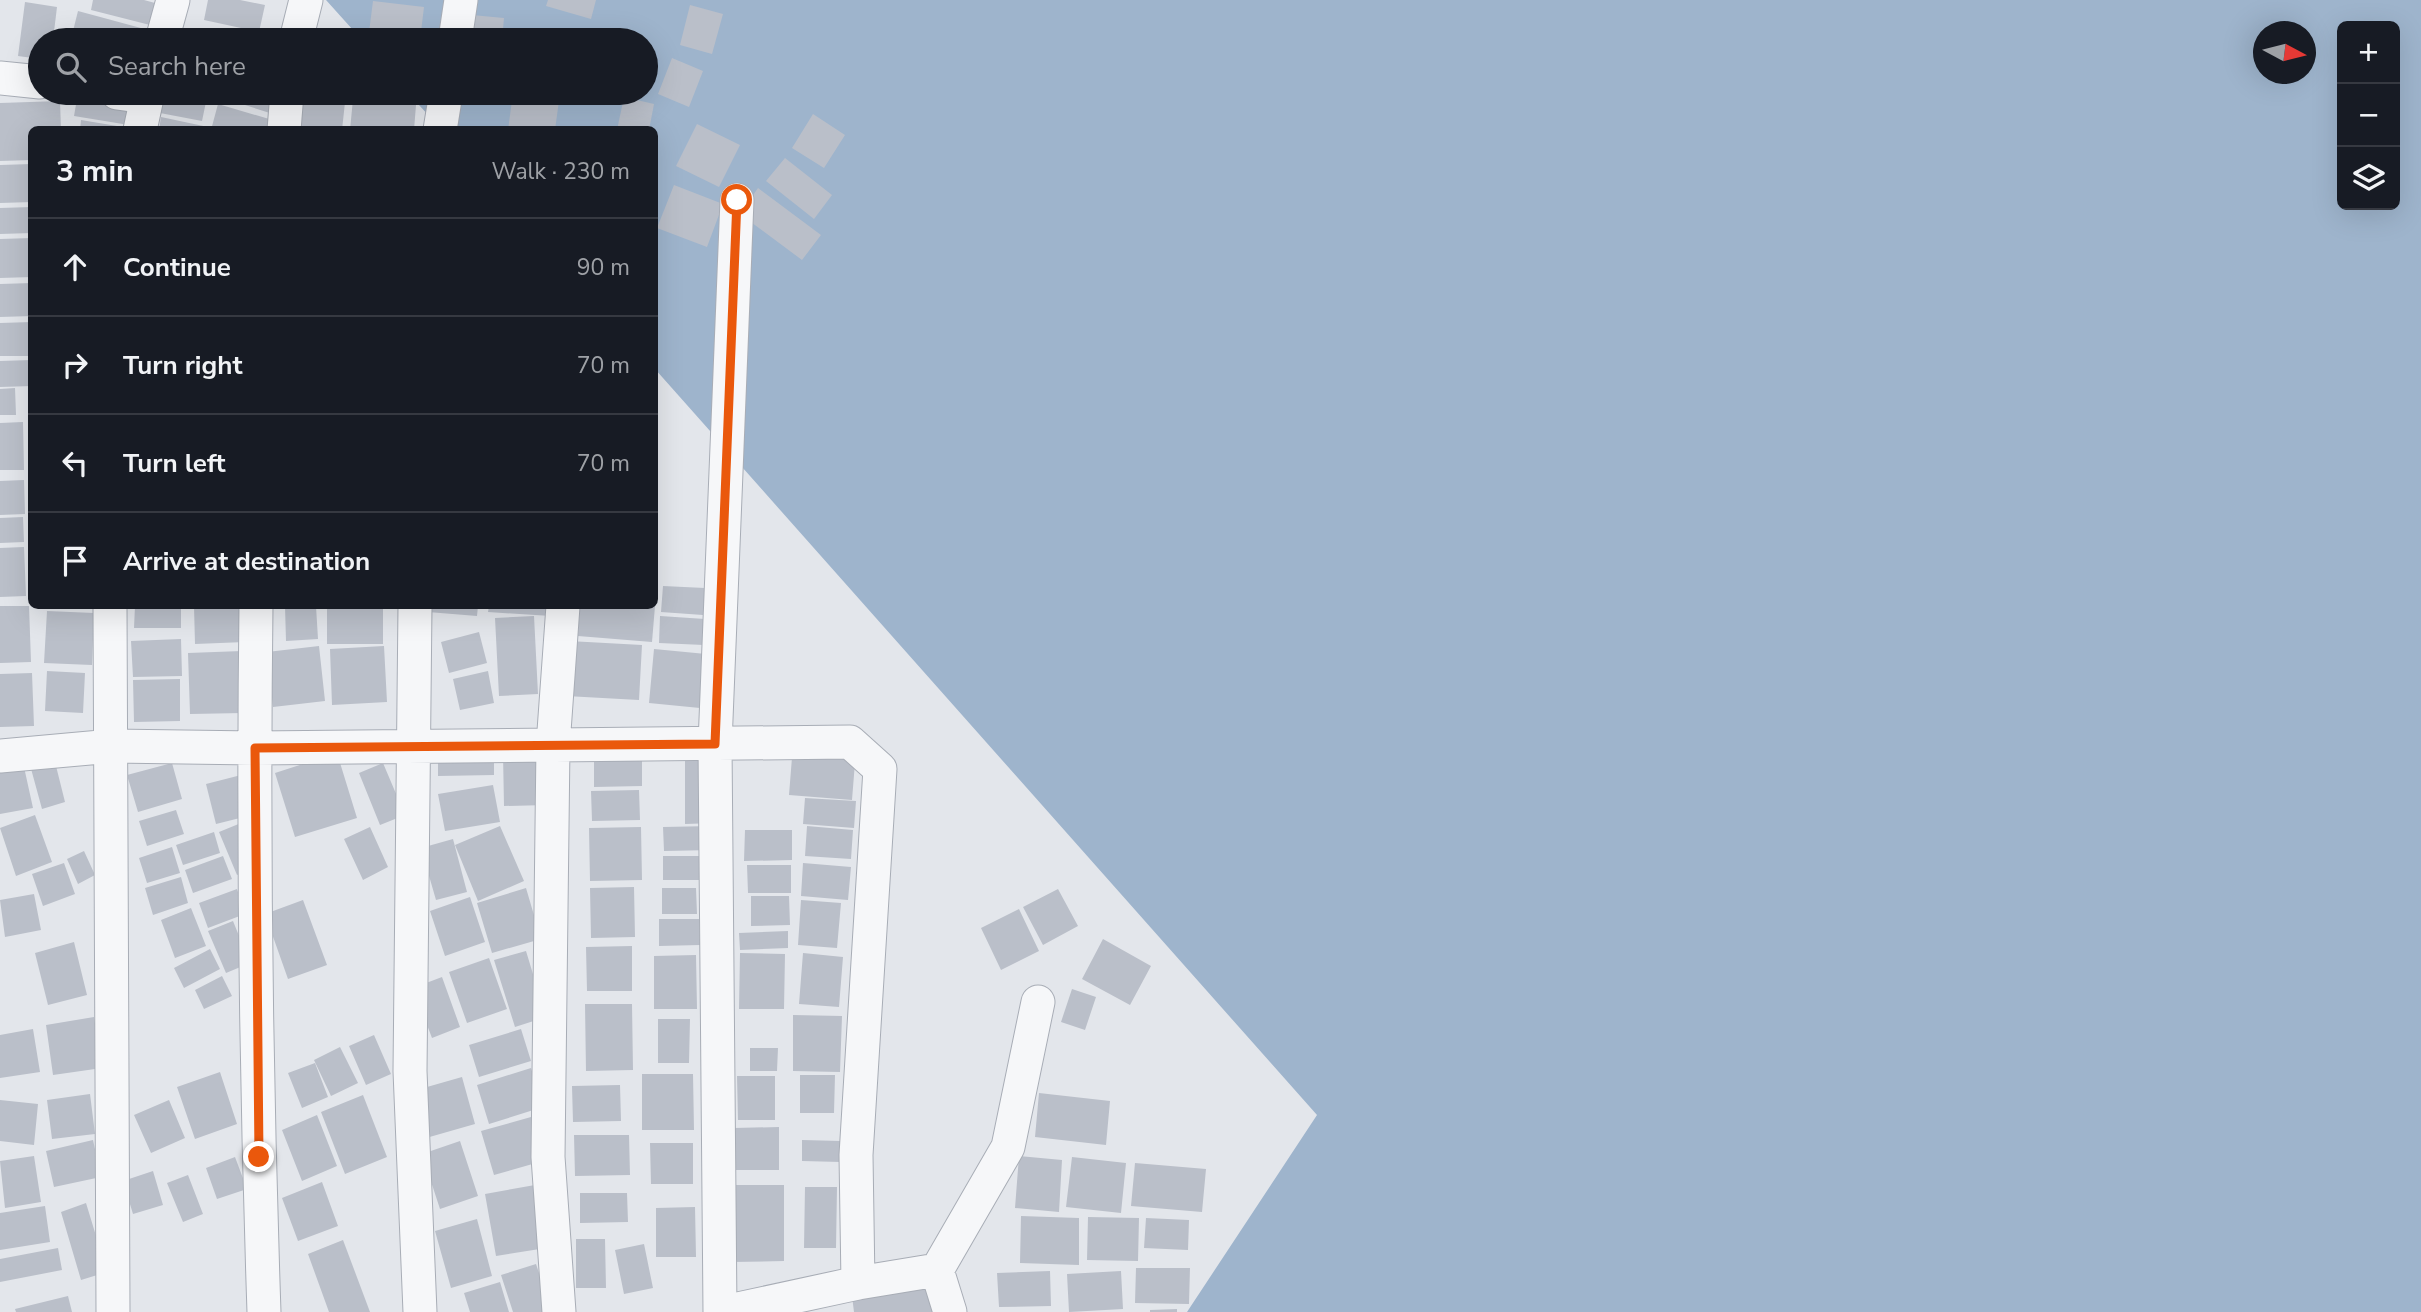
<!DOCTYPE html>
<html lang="en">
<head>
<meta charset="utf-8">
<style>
	:root { --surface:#171b24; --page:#242831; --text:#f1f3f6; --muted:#9ea1a6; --line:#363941 }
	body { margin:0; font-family:"Nunito Sans",sans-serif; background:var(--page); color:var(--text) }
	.controls { position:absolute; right:21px; top:21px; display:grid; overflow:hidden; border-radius:10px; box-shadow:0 7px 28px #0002 }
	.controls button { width:63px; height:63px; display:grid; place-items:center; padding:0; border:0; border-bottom:2px solid var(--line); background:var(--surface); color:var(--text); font:35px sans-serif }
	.compass { position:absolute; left:2253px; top:21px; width:63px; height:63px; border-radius:50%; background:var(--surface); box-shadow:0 7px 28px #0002; rotate:97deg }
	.stop { position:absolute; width:21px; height:21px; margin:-16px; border:5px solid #ea580c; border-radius:50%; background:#fff }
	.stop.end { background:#ea580c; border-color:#fff; box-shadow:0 2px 7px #0008 }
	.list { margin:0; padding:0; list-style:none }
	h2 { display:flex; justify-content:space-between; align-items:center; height:91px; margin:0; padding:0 28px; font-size:30px }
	h2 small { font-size:23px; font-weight:400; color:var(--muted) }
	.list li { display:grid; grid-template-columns:46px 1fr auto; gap:21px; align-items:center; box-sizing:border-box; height:98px; padding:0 28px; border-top:2px solid var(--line) }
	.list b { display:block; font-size:26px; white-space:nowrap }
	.list em { font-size:23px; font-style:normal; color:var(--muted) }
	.icon { flex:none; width:38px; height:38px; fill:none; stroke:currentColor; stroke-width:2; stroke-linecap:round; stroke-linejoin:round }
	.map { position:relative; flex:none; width:2421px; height:1312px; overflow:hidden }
	.search { position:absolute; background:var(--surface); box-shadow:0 7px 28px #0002; left:28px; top:28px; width:630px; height:77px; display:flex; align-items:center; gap:18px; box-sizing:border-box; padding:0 24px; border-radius:38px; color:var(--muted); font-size:26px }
	.panel { position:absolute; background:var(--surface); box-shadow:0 7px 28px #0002; left:28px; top:126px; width:630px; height:483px; border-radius:10px }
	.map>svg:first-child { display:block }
	.water { fill:#9eb4cc; fill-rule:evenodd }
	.building { fill:#babfc9 }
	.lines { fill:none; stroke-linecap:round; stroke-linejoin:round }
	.minor-casing { stroke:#a8adb6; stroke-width:35 }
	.minor { stroke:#f6f7f9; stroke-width:33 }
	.route { stroke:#ea580c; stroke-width:9 }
</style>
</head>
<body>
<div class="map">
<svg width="2421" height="1312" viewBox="0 0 2421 1312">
	<rect width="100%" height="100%" fill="#e3e6eb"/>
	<!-- water -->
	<path class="water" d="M326,0H2421V1312H1187L1317,1115L655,369L654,130L441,129L408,93H646V40H362ZM2342,26H2395V205H2342ZM2264,32H2306V74H2264Z"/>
	<!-- building -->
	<path class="building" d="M93,0H144L155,3L150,25L91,10Z
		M208,0H240L265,5L259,32L204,20Z
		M548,0H596L591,19L546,6Z
		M373,1L424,7L420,40H368Z
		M25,2L57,7L53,40H40V59L18,56Z
		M690,5L723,14L712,54L680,45Z
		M78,11L152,31L150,40H92L72,35Z
		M472,15L504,18L502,40H469Z
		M199,33L228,39V40H198Z
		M672,58L703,71L689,107L658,94Z
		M78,93H128L135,126L74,116Z
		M163,93H186L207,97L202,121L160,113Z
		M225,93H282L276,115L223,98Z
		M298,93H346L342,130L295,128Z
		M365,93H407V99L365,95Z
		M513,93H560L555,130H508Z
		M624,97L654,104L649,130H617Z
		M353,99L416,105L414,130H350Z
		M60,101L61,130H32V160L0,161V103Z
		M218,104L276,121L274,130H211Z
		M813,114L845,135L824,168L792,148Z
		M161,117L208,127V130H159Z
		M81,120L129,128V130H80Z
		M697,124L740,145L719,187L676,166Z
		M785,158L832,195L814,219L766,181Z
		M32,164V202L0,203V165Z
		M674,185L723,204L707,247L657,228Z
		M758,188L821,235L802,260L740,214Z
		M32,207V233L0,234V208Z
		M32,238V277L0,278V239Z
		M32,283V316L0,317V284Z
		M32,322V356H0V323Z
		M32,360V386L0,387V361Z
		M15,388L16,415H0V389Z
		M23,422L24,470H0V423Z
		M24,480L25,514L0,515V481Z
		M23,517L24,542L0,543V518Z
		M24,547L26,596L0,597V548Z
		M663,586L705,588L703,615L661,612Z
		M0,606H29L31,662L0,663Z
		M135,606H181V628H134Z
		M194,606H244L245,642L195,644Z
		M285,606H316L318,639L286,641Z
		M327,606H383V644H327Z
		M429,606H478L477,616L428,612Z
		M489,606H551V616L488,612Z
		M580,606H655L652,642L578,636Z
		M47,611L94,613L92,665L44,663Z
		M534,616L538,694L499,696L495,618Z
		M660,616L705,619L704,645L659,643Z
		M479,632L487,663L449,673L441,642Z
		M181,639L182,676L133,677L131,641Z
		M569,641L642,645L639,700L566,696Z
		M319,646L325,701L273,707L267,652Z
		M384,646L387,702L332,705L330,649Z
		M654,649L706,654L700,708L649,703Z
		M242,651L243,713L190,714L188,653Z
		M47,671L85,673L83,713L45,711Z
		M488,671L494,703L460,710L453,679Z
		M32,673L34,726L0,727V674Z
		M180,679V721L134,722L133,680Z
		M793,745L856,750L852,800L789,795Z
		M715,751V823L685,824V752Z
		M438,752H494V775L438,776Z
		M547,752V805L504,806L503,753Z
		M337,753L357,818L295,837L275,773Z
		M594,754H642V786L594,787Z
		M54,758L65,802L42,809L30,765Z
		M172,763L182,799L138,812L127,775Z
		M383,763L405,815L380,825L359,773Z
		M24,767L33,808L0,814V771Z
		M249,773L260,813L216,824L206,784Z
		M493,785L500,822L445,831L438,794Z
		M639,790L640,820L592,821L591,791Z
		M805,798L856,801L854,828L803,824Z
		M176,810L184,834L147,846L139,821Z
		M35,815L52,862L16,876L0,828Z
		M241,823L259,866L237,875L219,832Z
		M500,826L524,881L478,901L455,845Z
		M713,826V850L664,851L663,827Z
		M807,826L853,830L851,859L805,856Z
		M370,827L388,867L363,880L344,839Z
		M641,827L642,880L590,881L589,828Z
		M745,830H792V860L744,861Z
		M214,832L220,853L183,865L176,845Z
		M453,839L467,892L436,900L421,848Z
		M172,847L180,873L147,883L139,858Z
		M84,851L95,875L78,884L67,859Z
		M223,856L232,879L193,893L185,870Z
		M663,856H709L710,880H663Z
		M64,863L75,894L43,906L32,874Z
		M803,863L851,867L848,900L801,896Z
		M747,865H791V893H748Z
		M181,877L188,903L153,915L145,888Z
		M634,887L635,937L591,938L590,888Z
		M526,888L541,939L492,953L477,903Z
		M662,888H696L697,914H662Z
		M237,889L245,914L208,928L199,903Z
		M1058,889L1078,926L1043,945L1023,907Z
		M34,894L41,930L5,937L0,900Z
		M751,896H789L790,925L751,926Z
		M470,897L485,942L445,956L430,911Z
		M303,900L327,965L288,979L265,914Z
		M801,900L841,903L837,948L798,945Z
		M191,908L206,946L175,958L161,920Z
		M1019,909L1039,951L1001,970L981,928Z
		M659,919H699L700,945L659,946Z
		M233,921L250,963L226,973L208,931Z
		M788,931V948L740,950L739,933Z
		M1103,939L1151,966L1130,1005L1082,979Z
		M74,942L87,995L48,1005L35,953Z
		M632,946V991H587L586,947Z
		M210,949L220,969L184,988L174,968Z
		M526,951L546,1017L515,1027L494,960Z
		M740,953L785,954L784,1009H739Z
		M803,953L843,957L839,1007L799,1004Z
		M696,955L697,1009H654V956Z
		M489,958L507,1009L467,1023L449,972Z
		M222,976L232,996L204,1009L195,990Z
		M442,977L460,1027L432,1038L413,988Z
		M1072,989L1096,997L1085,1030L1061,1022Z
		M585,1004H632L633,1070L586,1071Z
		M793,1015L842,1016L840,1072L793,1071Z
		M94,1017L102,1068L53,1075L46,1025Z
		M658,1019H690L689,1063H658Z
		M33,1029L40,1072L0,1078V1035Z
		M521,1029L531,1061L479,1077L469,1045Z
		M374,1035L391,1074L366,1085L349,1046Z
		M340,1047L358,1083L331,1096L314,1060Z
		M750,1048H778L777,1071H750Z
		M315,1063L328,1097L302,1108L288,1073Z
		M531,1068L543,1107L489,1124L477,1085Z
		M220,1072L237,1124L195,1139L177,1087Z
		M642,1074H693L694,1130H642Z
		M800,1075H835L834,1113H800Z
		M737,1076H775V1120H738Z
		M462,1077L475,1124L426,1138L413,1091Z
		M620,1085L621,1121L573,1122L572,1086Z
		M1039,1093L1110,1101L1106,1145L1035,1137Z
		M90,1094L95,1134L52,1139L47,1100Z
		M363,1095L387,1157L345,1174L321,1112Z
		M0,1100L38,1104L34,1145L0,1141Z
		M169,1100L185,1138L151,1153L134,1115Z
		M317,1115L337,1166L302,1181L282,1130Z
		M531,1117L543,1161L494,1175L481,1131Z
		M779,1127V1170H734V1128Z
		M574,1135H629L630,1175L575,1176Z
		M93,1140L101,1177L54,1187L46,1151Z
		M802,1140L841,1141V1162L802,1161Z
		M460,1141L478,1196L440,1209L422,1154Z
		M650,1143H693V1184H651Z
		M34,1156L41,1202L5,1208L0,1161Z
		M1019,1156L1062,1160L1059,1212L1015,1208Z
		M235,1157L247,1189L217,1199L206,1168Z
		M1072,1157L1126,1163L1121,1213L1066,1207Z
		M1135,1163L1206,1169L1202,1212L1131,1206Z
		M153,1171L163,1205L133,1214L123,1181Z
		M188,1175L203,1214L183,1222L167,1183Z
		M322,1182L338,1226L298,1241L282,1198Z
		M535,1185L546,1248L496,1256L485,1194Z
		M730,1185H784V1261L731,1262Z
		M805,1187H837L836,1248H804Z
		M580,1193H627L628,1222L580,1223Z
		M86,1203L107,1272L81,1280L61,1212Z
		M45,1206L50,1242L0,1250V1213Z
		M695,1207L696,1257H656V1208Z
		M1021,1216L1079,1218V1265L1020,1263Z
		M1088,1217L1139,1218L1138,1261L1087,1260Z
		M1146,1218L1189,1220L1188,1250L1144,1248Z
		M477,1219L492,1276L451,1288L435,1231Z
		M576,1239H605L606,1288H576Z
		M343,1240L370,1312H329L308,1254Z
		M644,1244L653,1288L624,1294L615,1250Z
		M58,1248L62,1270L0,1282V1259Z
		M536,1264L552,1312H513L501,1275Z
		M1136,1268H1190L1189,1304L1135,1303Z
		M1050,1271L1051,1306L999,1307L997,1273Z
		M1121,1271L1123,1309L1069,1312L1067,1274Z
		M500,1282L509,1312H470L464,1293Z
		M930,1288L933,1312H854L852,1296Z
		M68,1296L72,1312H16L15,1309Z
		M1177,1309V1312H1150V1310Z"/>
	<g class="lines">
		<defs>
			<path id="minor" d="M162,40L173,0
				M296,40L306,0
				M455,40L461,0
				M0,78L40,82
				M117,93L146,97
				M140,130L148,93
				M284,130L287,93
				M440,130L446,93
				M110,606L113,1312
				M256,606C253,841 256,1077 264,1312
				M415,606L410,1071L420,1312
				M0,756L112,746L255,748L850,742L880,769L856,1155L858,1283
				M559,1312L548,1157L553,745L563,606
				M720,1312L715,744L737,200
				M724,1312L858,1283L937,1270
				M950,1312L937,1270L1008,1147L1038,1002"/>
		</defs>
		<!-- minor casing -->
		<use href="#minor" class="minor-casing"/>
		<!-- minor -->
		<use href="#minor" class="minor"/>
	</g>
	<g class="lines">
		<!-- route -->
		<path class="route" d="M259,1157L255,748L715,744L737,200"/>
	</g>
</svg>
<div class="controls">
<button>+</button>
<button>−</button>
<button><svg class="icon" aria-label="layers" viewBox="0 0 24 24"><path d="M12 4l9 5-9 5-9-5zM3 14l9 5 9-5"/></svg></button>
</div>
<svg class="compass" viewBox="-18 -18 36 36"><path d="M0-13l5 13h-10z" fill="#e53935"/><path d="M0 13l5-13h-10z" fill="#9ea1a6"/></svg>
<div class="stop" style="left:737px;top:200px"></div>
<div class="stop end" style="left:259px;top:1157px"></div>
<div class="search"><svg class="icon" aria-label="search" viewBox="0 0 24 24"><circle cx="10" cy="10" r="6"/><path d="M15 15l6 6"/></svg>Search here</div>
<section class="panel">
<h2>3 min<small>Walk · 230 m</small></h2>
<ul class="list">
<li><svg class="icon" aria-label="ahead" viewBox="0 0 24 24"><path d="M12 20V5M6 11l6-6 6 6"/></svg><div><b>Continue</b></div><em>90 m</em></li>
<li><svg class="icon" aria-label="right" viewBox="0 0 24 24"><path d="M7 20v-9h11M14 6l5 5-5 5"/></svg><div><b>Turn right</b></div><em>70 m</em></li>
<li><svg class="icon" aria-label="left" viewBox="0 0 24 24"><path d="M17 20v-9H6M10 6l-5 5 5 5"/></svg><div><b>Turn left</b></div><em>70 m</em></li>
<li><svg class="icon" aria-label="arrive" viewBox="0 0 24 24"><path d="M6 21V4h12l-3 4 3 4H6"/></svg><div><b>Arrive at destination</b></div></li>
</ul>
</section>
</div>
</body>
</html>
